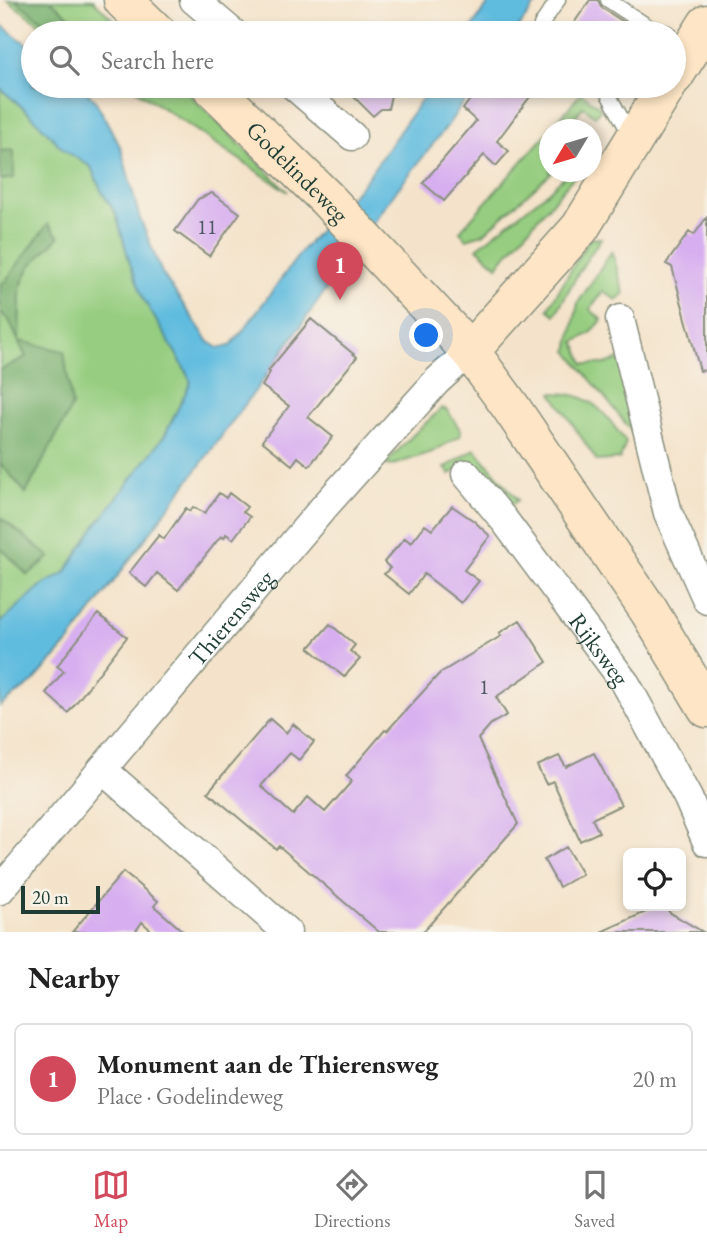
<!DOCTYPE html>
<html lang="en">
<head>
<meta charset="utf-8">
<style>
	:root { --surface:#fff; --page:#f6f6f6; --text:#222; --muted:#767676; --line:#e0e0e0; --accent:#d1495b }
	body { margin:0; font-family:"EB Garamond",serif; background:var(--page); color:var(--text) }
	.controls { position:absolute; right:21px; bottom:21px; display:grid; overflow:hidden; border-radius:10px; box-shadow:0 4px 10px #0003 }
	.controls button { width:63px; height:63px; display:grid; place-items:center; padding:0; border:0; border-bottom:2px solid var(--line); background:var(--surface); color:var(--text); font:35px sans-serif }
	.compass { position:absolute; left:539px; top:119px; width:63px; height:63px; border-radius:50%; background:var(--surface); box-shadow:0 4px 10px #0003; rotate:232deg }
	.scale { position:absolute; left:21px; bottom:18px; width:79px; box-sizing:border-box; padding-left:7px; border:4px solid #1f3d34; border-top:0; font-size:19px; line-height:24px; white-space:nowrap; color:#1f3d34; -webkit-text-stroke:5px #f7f3e8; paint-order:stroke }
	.you { position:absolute; left:427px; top:336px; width:24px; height:24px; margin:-18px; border:5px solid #fff; border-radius:50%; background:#1a73e8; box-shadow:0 0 0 10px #1a73e833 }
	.badge { display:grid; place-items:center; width:46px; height:46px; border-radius:50%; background:var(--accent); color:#fff; font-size:23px; font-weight:700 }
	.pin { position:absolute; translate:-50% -58px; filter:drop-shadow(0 2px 4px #0008) }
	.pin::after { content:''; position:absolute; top:37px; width:24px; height:21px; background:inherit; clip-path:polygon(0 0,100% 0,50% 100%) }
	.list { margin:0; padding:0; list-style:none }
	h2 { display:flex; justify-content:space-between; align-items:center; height:91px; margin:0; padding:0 28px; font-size:30px }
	h2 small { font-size:23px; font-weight:400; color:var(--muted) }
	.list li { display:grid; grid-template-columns:46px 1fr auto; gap:21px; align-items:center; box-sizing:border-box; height:112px; margin:0 14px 14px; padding:0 14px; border:2px solid var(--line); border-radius:10px }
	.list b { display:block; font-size:26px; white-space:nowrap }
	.list p { margin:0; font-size:23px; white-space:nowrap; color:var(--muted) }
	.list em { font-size:23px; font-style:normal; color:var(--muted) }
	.icon { flex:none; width:38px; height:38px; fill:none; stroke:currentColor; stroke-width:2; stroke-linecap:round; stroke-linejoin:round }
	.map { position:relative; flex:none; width:707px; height:932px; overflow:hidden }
	.search { position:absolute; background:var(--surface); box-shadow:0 4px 10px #0003; left:21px; right:21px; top:21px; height:77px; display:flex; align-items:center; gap:18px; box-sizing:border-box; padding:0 24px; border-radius:38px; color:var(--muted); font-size:26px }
	.sheet { height:217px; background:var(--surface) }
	nav { display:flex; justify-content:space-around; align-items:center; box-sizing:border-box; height:98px; border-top:2px solid var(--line); background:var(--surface); font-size:19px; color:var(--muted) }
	nav a { display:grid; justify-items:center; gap:4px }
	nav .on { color:var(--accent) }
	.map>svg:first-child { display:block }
	.green { fill:#96cd80; stroke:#5a855a; stroke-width:2 }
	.forest { fill:#78b06e; stroke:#4c7651; stroke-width:2 }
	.water { fill:#61bcdf; stroke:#407c8a; stroke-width:2 }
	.building { fill:#d7aef0 }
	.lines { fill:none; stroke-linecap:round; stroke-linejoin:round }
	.lane-casing { stroke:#8a907f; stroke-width:17 }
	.street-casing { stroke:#8a907f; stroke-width:31 }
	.secondary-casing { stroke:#8a907f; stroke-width:41 }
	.lane { stroke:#fff; stroke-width:14 }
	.street { stroke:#fff; stroke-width:28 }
	.secondary { stroke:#fde5c5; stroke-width:38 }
	.labels { text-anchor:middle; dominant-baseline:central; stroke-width:6; stroke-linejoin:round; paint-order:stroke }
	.number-label { font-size:21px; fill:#4d5963 }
	.street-label { font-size:24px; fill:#1f3d34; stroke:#f7f3e8 }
</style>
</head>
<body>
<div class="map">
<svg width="707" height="932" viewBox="0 0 707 932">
	<rect width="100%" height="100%" fill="#f7f3e8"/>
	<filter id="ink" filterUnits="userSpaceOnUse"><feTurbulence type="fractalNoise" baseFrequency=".0143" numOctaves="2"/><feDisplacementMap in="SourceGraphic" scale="14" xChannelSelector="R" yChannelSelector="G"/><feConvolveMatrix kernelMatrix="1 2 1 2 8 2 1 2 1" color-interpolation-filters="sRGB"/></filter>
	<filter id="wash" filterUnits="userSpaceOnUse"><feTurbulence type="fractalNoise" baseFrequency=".00686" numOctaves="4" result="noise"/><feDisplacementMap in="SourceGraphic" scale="28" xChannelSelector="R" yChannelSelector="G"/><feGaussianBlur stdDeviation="1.57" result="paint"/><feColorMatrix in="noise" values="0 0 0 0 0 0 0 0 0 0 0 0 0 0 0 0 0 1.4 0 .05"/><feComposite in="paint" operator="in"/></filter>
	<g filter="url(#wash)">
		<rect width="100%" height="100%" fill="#f4e3ca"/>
		<!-- green -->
		<path class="green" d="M7,0H93L127,33H52Z
			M130,86H181L288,192Z
			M0,88L91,167L102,192L116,214L130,263L191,382L165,435L94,528L65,573L41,586L0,623V547L27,575L49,557L0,517V463L26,493L72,406L19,341L20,288L29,267L59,237L0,288V180L14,178V151H0Z
			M581,93L601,108L595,116L583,107L565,129L550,130Z
			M550,130V172H552L483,234L466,239L460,231Z
			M569,172H578L497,266L477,248L549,191Z
			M601,238L580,270L555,315L548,309L589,239Z
			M612,251L624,294L616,300L603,291L590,309L602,320L591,333L575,342L584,364H605L620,359L633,433L568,351L578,303Z
			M0,312L9,320L26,357L0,370Z
			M552,393C593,392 604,413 626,442L620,459L597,461Z
			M442,408L447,410L461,431L460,436L432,452L390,466L385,464L414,434Z
			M475,449L518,500L510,506L467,465L450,474L445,468Z"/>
		<!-- forest -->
		<path class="forest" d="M15,0H50L83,28L80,33H59Z
			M14,150V178L0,180V151Z
			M48,224L59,237L29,267L20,288L19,341L64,351L72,406L26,493L0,463V370L26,357L9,320L0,312V288Z
			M0,517L50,557L28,575L0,547Z"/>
		<!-- water -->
		<path class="water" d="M491,0H539L514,33H468Z
			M0,24L33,49V86H81L95,100L121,148L139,216L162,273L209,342L219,348L230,346L242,332L304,248L365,181L431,86H474L448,125L386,204L255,391L68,643L33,682L0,706V623L41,586L65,573L94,528L165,435L191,382L181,362L144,300L130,263L116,214L102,192L91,167L64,150L30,114L0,88Z"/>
		<g id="blocks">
			<!-- building -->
			<path class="building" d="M590,0H598L602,8L636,30V33H567Z
				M343,86H393L388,109H381L373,116Z
				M480,86H538L497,141L509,151L496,166L484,155L444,201L423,183L476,121L463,109Z
				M212,193L240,213L209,256L175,231L198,199Z
				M707,217V370L700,371L672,267L666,264L689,232L694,235Z
				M311,319L357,357L308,417L333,437L309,466L298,457L292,465L262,441L289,406L262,386L270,372L268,371Z
				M219,493L226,498L229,493L247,507L243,512L250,517L233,539L226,534L224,538L221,536L178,590L157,573L146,587L129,573L159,535L164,539L186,508L190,511L193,507L205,513Z
				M452,506L474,521L490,536L464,570L479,581L461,603L424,574L409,594L384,574L390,568L384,562L405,538L411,543L425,525L432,530Z
				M98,614L127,637L68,713L46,693L64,671L57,666Z
				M520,620L547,662L496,697L507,715L491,724L478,739L518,824L423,932H379L279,846L276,849L208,792L270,719L286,733L293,724L314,742L299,760L290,753L261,786L293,815L308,797L325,812L352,781L346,776L385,730L387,731L440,673L501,636L499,633Z
				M330,624L355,645L350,651L360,659L344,677L309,648Z
				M594,753L621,805L592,819L599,832L580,841L553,781L546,784L537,766L559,756L566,767Z
				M566,847L582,874L559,887L544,860Z
				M123,872L158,901L154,906L184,932H153L142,922L135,932H72Z
				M659,906H666L669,912L703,932H601Z"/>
		</g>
	</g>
	<g filter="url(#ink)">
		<use href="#blocks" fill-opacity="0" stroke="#8a907f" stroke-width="2"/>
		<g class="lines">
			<defs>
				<path id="lane" d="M608,0L649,27
					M645,32L649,27L668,33
					M540,33L541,25L558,0
					M609,86L606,90L632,138"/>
				<g id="street">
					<path d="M194,0L233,33"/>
					<path d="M294,86L352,136"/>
					<path d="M620,319L668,513L707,600"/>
					<path id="s1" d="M466,474L504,520L626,684L688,798L707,842"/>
					<path d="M102,769L287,932"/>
					<path id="s2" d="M0,890L324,507L437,381L470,351"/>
				</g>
				<g id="secondary">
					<path d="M123,0L157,33"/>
					<path d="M674,76L707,24"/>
					<path id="s3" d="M211,86L326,198L470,351L510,406L649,611L707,708"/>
					<path d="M470,351L580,228L667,86"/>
				</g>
			</defs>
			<!-- lane casing -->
			<use href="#lane" class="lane-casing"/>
			<!-- street casing -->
			<use href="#street" class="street-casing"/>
			<!-- secondary casing -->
			<use href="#secondary" class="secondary-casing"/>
			<!-- lane -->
			<use href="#lane" class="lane"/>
			<!-- street -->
			<use href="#street" class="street"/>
			<!-- secondary -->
			<use href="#secondary" class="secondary"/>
		</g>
	</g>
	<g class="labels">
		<!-- number labels -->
		<g class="number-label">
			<text x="207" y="226">11</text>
			<text x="484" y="686">1</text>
		</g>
		<!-- street labels -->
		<g class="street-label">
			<text stroke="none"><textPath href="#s3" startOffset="122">Godelindeweg</textPath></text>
			<text stroke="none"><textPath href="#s2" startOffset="357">Thierensweg</textPath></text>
			<text stroke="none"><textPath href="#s1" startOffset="220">Rijksweg</textPath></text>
		</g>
	</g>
</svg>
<div class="controls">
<button><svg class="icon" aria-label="locate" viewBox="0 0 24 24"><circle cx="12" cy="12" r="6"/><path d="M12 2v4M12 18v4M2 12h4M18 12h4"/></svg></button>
</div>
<svg class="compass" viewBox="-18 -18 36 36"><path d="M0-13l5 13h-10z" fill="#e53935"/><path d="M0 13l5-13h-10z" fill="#767676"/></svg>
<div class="scale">20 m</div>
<div class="you"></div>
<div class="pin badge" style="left:340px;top:300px">1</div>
<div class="search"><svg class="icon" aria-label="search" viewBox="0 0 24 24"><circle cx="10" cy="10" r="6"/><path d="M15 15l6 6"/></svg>Search here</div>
</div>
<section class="sheet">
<h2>Nearby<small></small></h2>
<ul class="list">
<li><span class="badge">1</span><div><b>Monument aan de Thierensweg</b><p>Place · Godelindeweg</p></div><em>20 m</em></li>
</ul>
</section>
<nav>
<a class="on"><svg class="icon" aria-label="map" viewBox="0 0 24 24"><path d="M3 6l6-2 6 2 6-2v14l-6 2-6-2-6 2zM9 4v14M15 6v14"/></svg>Map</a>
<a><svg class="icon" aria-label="directions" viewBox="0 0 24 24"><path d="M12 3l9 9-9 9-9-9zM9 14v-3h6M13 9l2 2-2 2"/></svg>Directions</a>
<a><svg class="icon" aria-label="saved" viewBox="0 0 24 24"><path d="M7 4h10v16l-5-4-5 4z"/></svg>Saved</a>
</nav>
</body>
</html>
